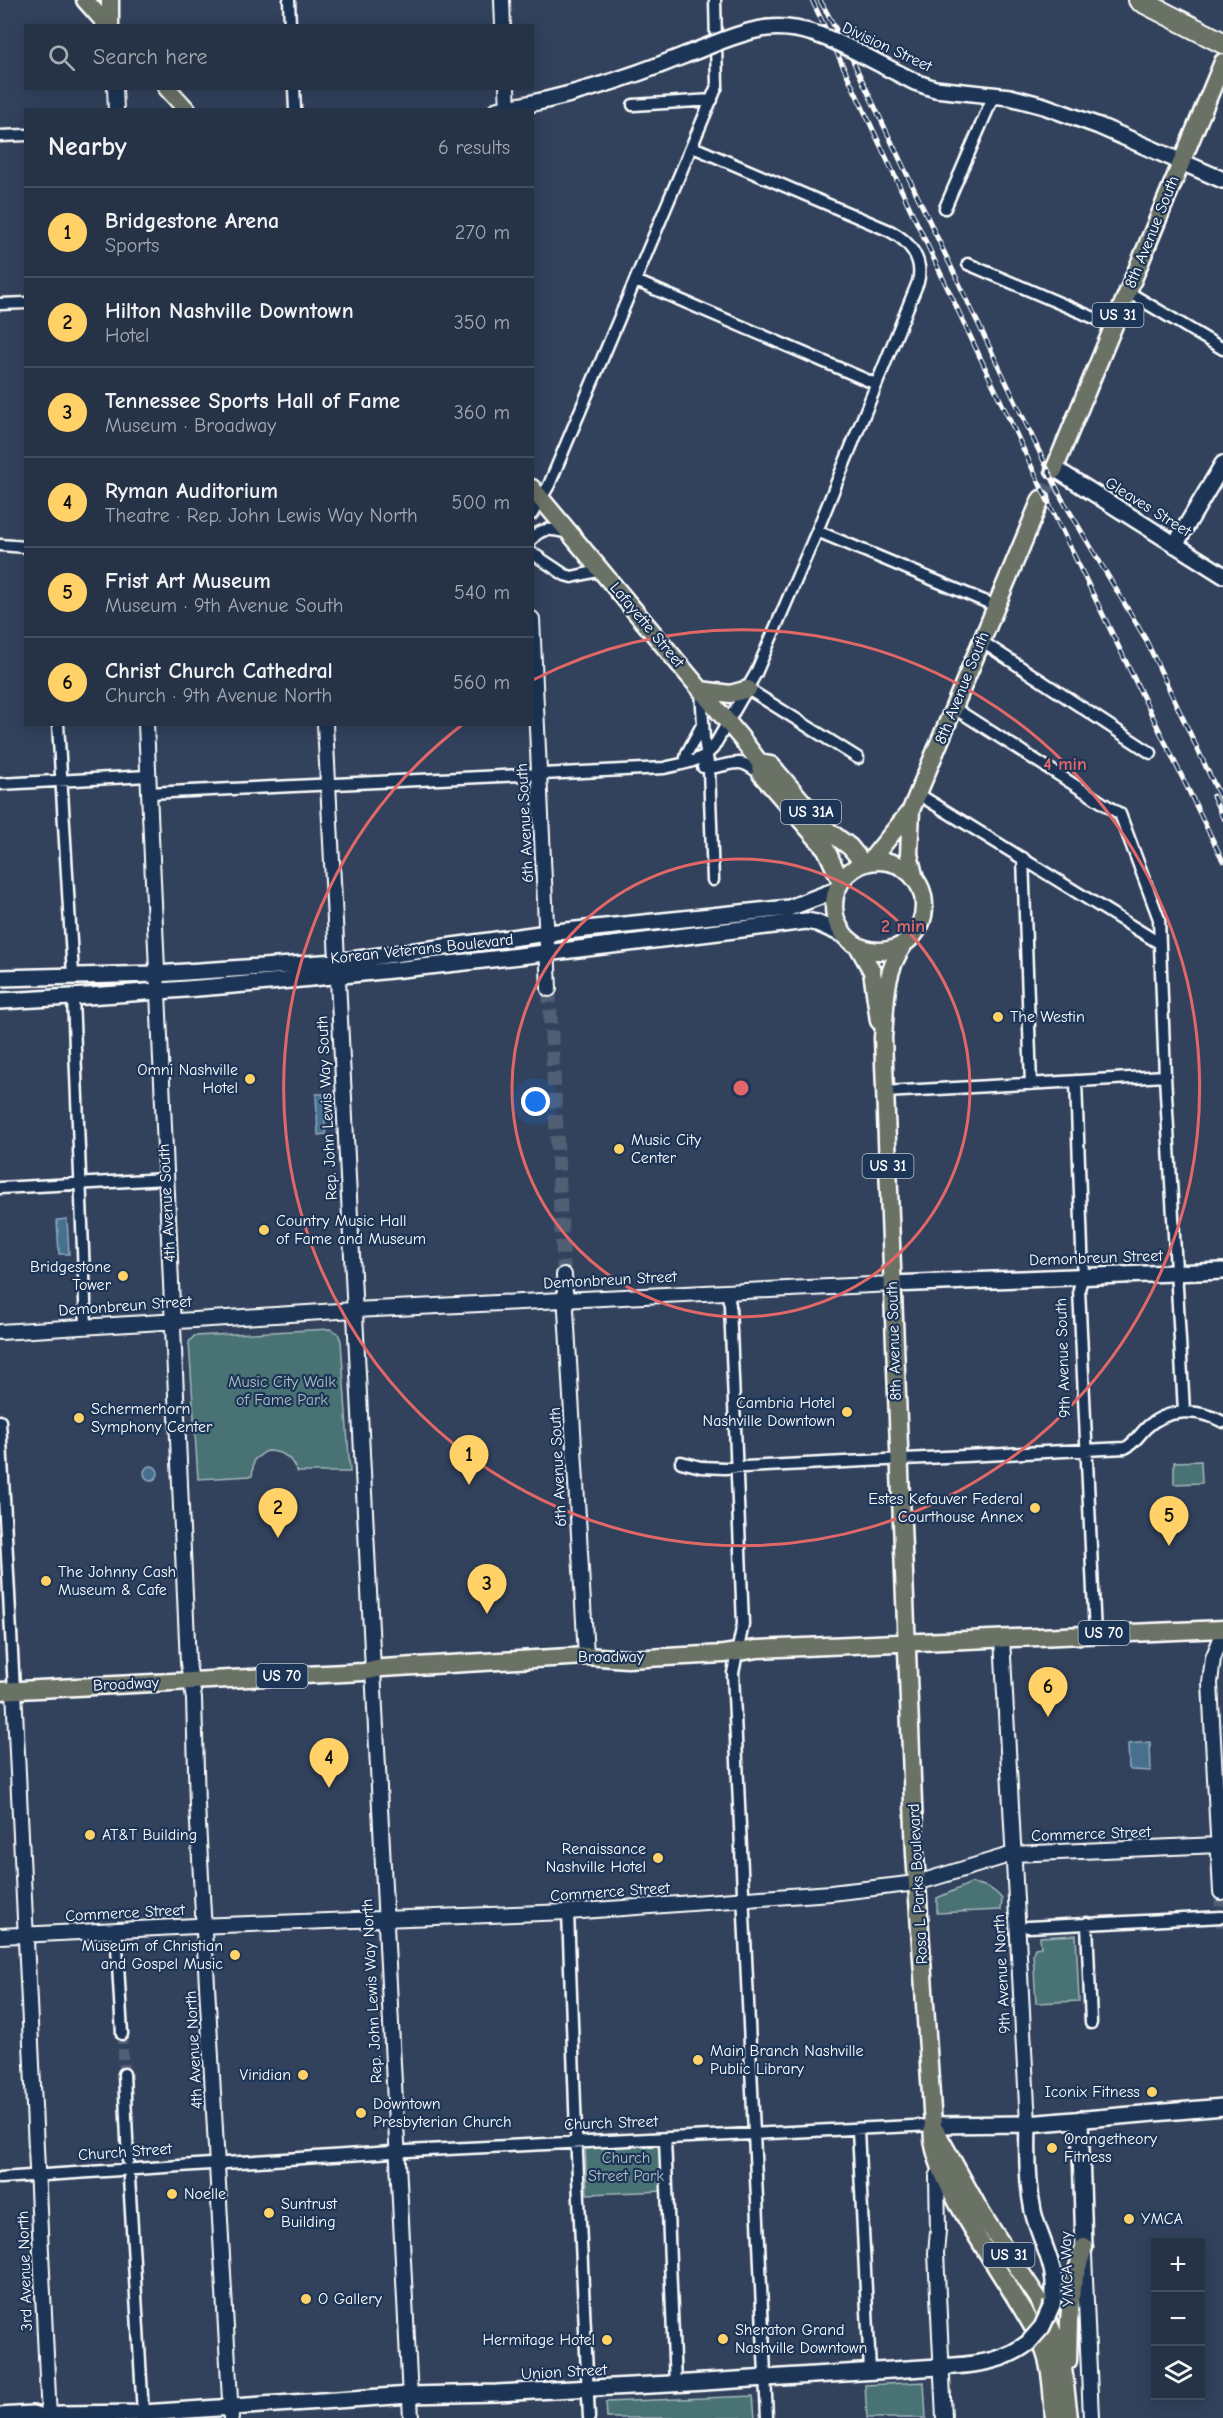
<!DOCTYPE html>
<html lang="en">
<head>
<meta charset="utf-8">
<style>
	:root { --surface:#263246; --page:#323e51; --text:#f1f3f6; --muted:#a4aab3; --line:#424d5f; --accent:#ffd166 }
	body { margin:0; font-family:"Comic Neue",sans-serif; background:var(--page); color:var(--text) }
	.controls { position:absolute; right:18px; bottom:18px; display:grid; overflow:hidden; border-radius:0px; box-shadow:0 3px 15px #0003 }
	.controls button { width:54px; height:54px; display:grid; place-items:center; padding:0; border:0; border-bottom:2px solid var(--line); background:var(--surface); color:var(--text); font:30px sans-serif }
	.you { position:absolute; left:536px; top:1102px; width:21px; height:21px; margin:-15px; border:4px solid #fff; border-radius:50%; background:#1a73e8; box-shadow:0 0 0 9px #1a73e833 }
	.badge { display:grid; place-items:center; width:39px; height:39px; border-radius:50%; background:var(--accent); color:#111; font-size:20px; font-weight:700 }
	.pin { position:absolute; translate:-50% -50px; filter:drop-shadow(0 2px 3px #0008) }
	.pin::after { content:''; position:absolute; top:32px; width:21px; height:18px; background:inherit; clip-path:polygon(0 0,100% 0,50% 100%) }
	.list { margin:0; padding:0; list-style:none }
	h2 { display:flex; justify-content:space-between; align-items:center; height:78px; margin:0; padding:0 24px; font-size:26px }
	h2 small { font-size:20px; font-weight:400; color:var(--muted) }
	.list li { display:grid; grid-template-columns:39px 1fr auto; gap:18px; align-items:center; box-sizing:border-box; height:90px; padding:0 24px; border-top:2px solid var(--line) }
	.list b { display:block; font-size:22px; white-space:nowrap }
	.list p { margin:0; font-size:20px; white-space:nowrap; color:var(--muted) }
	.list em { font-size:20px; font-style:normal; color:var(--muted) }
	.icon { flex:none; width:33px; height:33px; fill:none; stroke:currentColor; stroke-width:2; stroke-linecap:round; stroke-linejoin:round }
	.map { position:relative; flex:none; width:1223px; height:2418px; overflow:hidden }
	.search { position:absolute; background:var(--surface); box-shadow:0 3px 15px #0003; left:24px; top:24px; width:510px; height:66px; display:flex; align-items:center; gap:15px; box-sizing:border-box; padding:0 21px; border-radius:0px; color:var(--muted); font-size:22px }
	.panel { position:absolute; background:var(--surface); box-shadow:0 3px 15px #0003; left:24px; top:108px; width:510px; height:618px; border-radius:0px }
	.map>svg:first-child { display:block }
	.green { fill:#4a7275; stroke:#a4b8ba; stroke-width:1.5 }
	.water { fill:#476f8f; stroke:#91a9bc; stroke-width:1.5 }
	.lines { fill:none; stroke-linecap:round; stroke-linejoin:round }
	.minor-tunnel { stroke:#515e75; stroke-width:10; stroke-dasharray:10 5; stroke-linecap:butt }
	.tertiary-tunnel { stroke:#515e75; stroke-width:14; stroke-dasharray:14 7; stroke-linecap:butt }
	.primary-tunnel { stroke:#515e75; stroke-width:16; stroke-dasharray:16 8; stroke-linecap:butt }
	.minor-casing { stroke:#fff; stroke-width:15 }
	.tertiary-casing { stroke:#fff; stroke-width:18 }
	.secondary-casing { stroke:#fff; stroke-width:20 }
	.primary-casing { stroke:#fff; stroke-width:21 }
	.motorway-casing { stroke:#fff; stroke-width:24 }
	.minor { stroke:#1d3557; stroke-width:10 }
	.tertiary { stroke:#1d3557; stroke-width:14 }
	.secondary { stroke:#1d3557; stroke-width:15 }
	.primary { stroke:#6a7165; stroke-width:16 }
	.motorway { stroke:#6a7165; stroke-width:20 }
	.rail-casing { stroke:#fff; stroke-width:5 }
	.rail { stroke:#1d3557; stroke-width:3; stroke-dasharray:9; stroke-linecap:butt }
	.secondary-bridge-casing { stroke:#fff; stroke-width:20; stroke-linecap:butt }
	.secondary-bridge { stroke:#1d3557; stroke-width:15 }
	.ring { fill:none; stroke:#e26868; stroke-width:3 }
	.poi-dot { fill:#ffd166; stroke:#1d3557; stroke-width:2 }
	.labels { text-anchor:middle; dominant-baseline:central; stroke-width:4.5; stroke-linejoin:round; paint-order:stroke }
	.shield { fill:#1d3557; stroke:#bbc2cd; stroke-width:1.5 }
	.shield-label { font-size:15px; font-weight:bold; fill:#fff }
	.street-label { font-size:16px; fill:#fff; stroke:#1d3557 }
	.poi-label { font-size:16px; fill:#fff; stroke:#1d3557; text-anchor:start }
	.park-label { font-size:16px; fill:#aec0c1; stroke:#1d3557 }
	.centre { fill:#e26868; stroke:#1d3557; stroke-width:3 }
	.ring-label { font-size:18px; text-anchor:middle; font-weight:bold; fill:#e26868; stroke:#1d3557; stroke-width:4.5; stroke-linejoin:round; paint-order:stroke }
</style>
</head>
<body>
<div class="map">
<svg width="1223" height="2418" viewBox="0 0 1223 2418">
	<rect width="100%" height="100%" fill="#32425d"/>
	<filter id="ink" filterUnits="userSpaceOnUse"><feTurbulence type="fractalNoise" baseFrequency=".0167" numOctaves="2"/><feDisplacementMap in="SourceGraphic" scale="12" xChannelSelector="R" yChannelSelector="G"/><feConvolveMatrix kernelMatrix="1 2 1 2 8 2 1 2 1" color-interpolation-filters="sRGB"/></filter>
	<g filter="url(#ink)">
		<!-- green -->
		<path class="green" d="M330,1329L338,1333L341,1341L350,1472H297C291,1457 283,1451 266,1451L254,1460L252,1476L198,1479L189,1342L194,1336Z
			M1201,1461L1202,1483L1174,1484V1462Z
			M971,1883C985,1885 993,1888 1002,1899L1001,1910L937,1913V1898Z
			M1076,1935L1079,2001L1036,2003L1033,1953L1035,1948L1041,1947L1040,1937Z
			M665,2139L667,2191L587,2194L585,2143Z
			M924,2382L926,2418H867L865,2385Z
			M753,2396L755,2418H607L606,2402Z"/>
		<!-- water -->
		<path class="water" d="M316,1094H323L326,1134L318,1135Z
			M67,1219L69,1254H59L57,1220Z
			M144 1473a7 7 0 1 1 14 0a7 7 0 1 1-14 0Z
			M1150,1742L1151,1771L1131,1770L1129,1768L1128,1744Z"/>
		<g class="lines">
			<!-- minor-tunnel -->
			<path class="minor-tunnel" d="M122,2034L124,2074"/>
			<!-- tertiary-tunnel -->
			<path class="tertiary-tunnel" d="M549,989L564,1275
				M1221,1892L1223,1927"/>
			<!-- primary-tunnel -->
			<path class="primary-tunnel" d="M1041,499L1054,470"/>
			<defs>
				<path id="minor" d="M289,0L290,26
					M294,88L295,110
					M633,105L712,100
					M0,136L26,135
					M945,208L994,95
					M968,264L1113,326
					M636,281L876,384
					M1128,292L1223,349
					M0,304L26,303
					M532,514L549,485L717,86L715,0
					M817,531L996,606
					M532,539C543,525 555,530 569,533
					M0,545L26,547
					M532,553L565,575L572,577L602,570
					M981,641L1151,753
					M748,689L858,758
					M701,690L704,739L709,769L713,880
					M954,708L1120,814L1159,919L1165,1076L1184,1411
					M58,724L73,975
					M685,763L687,753L702,725
					M703,767C716,770 725,763 738,763C746,762 754,770 761,774
					M0,784L148,776
					M149,793L664,768C681,764 701,762 713,748L756,673L817,531L918,282C924,259 909,241 890,231L693,147
					M918,794L1159,943
					M1023,858L1031,1084
					M73,997L86,1326
					M1076,1081L1083,1277L1079,1289L1095,1634
					M885,1092L1165,1076
					M0,1188L166,1179
					M727,1292L730,1305L743,1624L733,1673L767,2418
					M0,1421L14,1690
					M681,1462L701,1467L724,1468L1125,1448C1134,1444 1139,1435 1146,1428C1167,1408 1199,1408 1223,1422
					M568,1912L576,2133L589,2418
					M1087,1923L1091,2023
					M1028,1927L1222,1917
					M116,1930L122,2034
					M124,2074L128,2160
					M858,2130L870,2371
					M665,2139L675,2384
					M0,2178L407,2151L933,2125
					M129,2178L143,2413"/>
				<path id="tertiary" d="M502,0L503,26
					M115,88L116,110
					M507,88L508,110
					M532,619L549,989
					M146,724L188,1663L194,1699L197,1805L231,2418
					M325,724L411,2418
					M564,1275L586,1656
					M0,1332L354,1310L892,1284
					M1002,1638L1028,2124
					M14,1690L49,2418
					M1221,1892L1210,1683L1213,1658L1223,1634
					M0,1936L196,1926L568,1912L831,1893L917,1883L1013,1854L1218,1845
					M942,2168L937,2177L938,2231L936,2253L944,2418
					M1084,2255L1091,2418"/>
				<path id="secondary" d="M884,66L915,82L935,89L1010,97L1044,106L1099,126L1223,180
					M497,110C562,99 624,80 685,55
					M1054,468L1223,575
					M1175,545L1223,464
					M0,978L156,974L336,962L547,933L789,908L836,890
					M0,1001C270,988 538,955 806,921L817,923L844,935
					M892,1284L1223,1271
					M1080,2119L1084,2247
					M1028,2124C1027,2153 1027,2182 1033,2211C1040,2243 1061,2270 1052,2305
					M933,2125L1028,2124L1223,2107
					M0,2416L32,2414L47,2418
					M50,2418L60,2414L143,2413L410,2395L497,2393L689,2383L954,2366C981,2364 1006,2360 1028,2343"/>
				<path id="primary" d="M85,0L108,26
					M110,0V26
					M167,88L187,110
					M1054,470L1223,62
					M532,488L741,738L760,763L761,774L826,849L841,882
					M701,690L730,694L748,689
					M760,763L771,765L826,829L850,847L863,863
					M911,810L909,854L915,879
					M870,861L911,810L1041,499
					M834 906a45 45 0 1 1 90 0a45 45 0 1 1-90 0Z
					M904,944C883,974 886,1004 883,1038L915,1854L933,2125C924,2176 1020,2293 1042,2345C1052,2367 1052,2394 1054,2418
					M858,946L872,971L879,1021
					M0,1691L363,1672L382,1668L586,1656L627,1659L724,1654L757,1649L1223,1629
					M936,2131L983,2216L1038,2298L1061,2351L1069,2418
					M1068,2361L1069,2321L1072,2287L1084,2247"/>
				<path id="motorway" d="M1139,0L1223,43"/>
			</defs>
			<!-- minor casing -->
			<use href="#minor" class="minor-casing"/>
			<!-- tertiary casing -->
			<use href="#tertiary" class="tertiary-casing"/>
			<!-- secondary casing -->
			<use href="#secondary" class="secondary-casing"/>
			<!-- primary casing -->
			<use href="#primary" class="primary-casing"/>
			<!-- motorway casing -->
			<use href="#motorway" class="motorway-casing"/>
			<!-- minor -->
			<use href="#minor" class="minor"/>
			<!-- tertiary -->
			<use href="#tertiary" class="tertiary"/>
			<!-- secondary -->
			<use href="#secondary" class="secondary"/>
			<!-- primary -->
			<use href="#primary" class="primary"/>
			<!-- motorway -->
			<use href="#motorway" class="motorway"/>
			<defs>
				<path id="rail" d="M812,0L1052,510L1223,861
					M820,0L852,59L1061,497L1145,638L1223,803
					M1213,796L1223,818"/>
			</defs>
			<!-- rail casing -->
			<use href="#rail" class="rail-casing"/>
			<!-- rail -->
			<use href="#rail" class="rail"/>
			<defs>
				<path id="secondary-bridge" d="M685,55C708,47 732,35 756,30C802,19 845,46 884,66
					M1028,2343L1042,2327L1052,2305"/>
			</defs>
			<!-- secondary-bridge casing -->
			<use href="#secondary-bridge" class="secondary-bridge-casing"/>
			<!-- secondary-bridge -->
			<use href="#secondary-bridge" class="secondary-bridge"/>
		</g>
	</g>
	<!-- distance rings -->
	<g class="ring">
		<circle cx="741" cy="1088" r="229"/>
		<path d="M533 680A458 458 0 1 1 462 725"/>
	</g>
	<!-- markers -->
	<g class="poi-dot">
		<circle cx="998" cy="1017" r="6"/>
		<circle cx="250" cy="1079" r="6"/>
		<circle cx="619" cy="1149" r="6"/>
		<circle cx="264" cy="1230" r="6"/>
		<circle cx="123" cy="1276" r="6"/>
		<circle cx="847" cy="1412" r="6"/>
		<circle cx="79" cy="1418" r="6"/>
		<circle cx="1035" cy="1508" r="6"/>
		<circle cx="46" cy="1581" r="6"/>
		<circle cx="90" cy="1835" r="6"/>
		<circle cx="658" cy="1858" r="6"/>
		<circle cx="235" cy="1955" r="6"/>
		<circle cx="698" cy="2060" r="6"/>
		<circle cx="303" cy="2075" r="6"/>
		<circle cx="1152" cy="2092" r="6"/>
		<circle cx="361" cy="2113" r="6"/>
		<circle cx="1052" cy="2148" r="6"/>
		<circle cx="172" cy="2194" r="6"/>
		<circle cx="269" cy="2213" r="6"/>
		<circle cx="1129" cy="2219" r="6"/>
		<circle cx="306" cy="2299" r="6"/>
		<circle cx="723" cy="2339" r="6"/>
		<circle cx="607" cy="2340" r="6"/>
	</g>
	<g class="labels">
		<!-- shield labels -->
		<g class="shield">
			<rect x="1092.5" y="303" width="51" height="24" rx="4.5"/>
			<rect x="781" y="800" width="60" height="24" rx="4.5"/>
			<rect x="862.5" y="1154" width="51" height="24" rx="4.5"/>
			<rect x="1078.5" y="1621" width="51" height="24" rx="4.5"/>
			<rect x="256.5" y="1664" width="51" height="24" rx="4.5"/>
			<rect x="983.5" y="2243" width="51" height="24" rx="4.5"/>
		</g>
		<g class="shield-label">
			<text x="1118" y="315">US 31</text>
			<text x="811" y="812">US 31A</text>
			<text x="888" y="1166">US 31</text>
			<text x="1104" y="1633">US 70</text>
			<text x="282" y="1676">US 70</text>
			<text x="1009" y="2255">US 31</text>
		</g>
		<!-- street labels -->
		<g class="street-label">
			<text transform="translate(887 47) rotate(25)">Division Street</text>
			<text transform="translate(1152 232) rotate(-68)">8th Avenue South</text>
			<text transform="translate(1148 507) rotate(32)">Gleaves Street</text>
			<text transform="translate(647 625) rotate(50)">Lafayette Street</text>
			<text transform="translate(962 688) rotate(-68)">8th Avenue South</text>
			<text transform="translate(525 823) rotate(-93)">6th Avenue South</text>
			<text transform="translate(422 949) rotate(-6)">Korean Veterans Boulevard</text>
			<text transform="translate(327 1108) rotate(-93)">Rep. John Lewis Way South</text>
			<text transform="translate(167 1203) rotate(-93)">4th Avenue South</text>
			<text transform="translate(1096 1258) rotate(-2)">Demonbreun Street</text>
			<text transform="translate(610 1280) rotate(-3)">Demonbreun Street</text>
			<text transform="translate(125 1306) rotate(-4)">Demonbreun Street</text>
			<text transform="translate(894 1341) rotate(-92)">8th Avenue South</text>
			<text transform="translate(1063 1358) rotate(-92)">9th Avenue South</text>
			<text transform="translate(558 1467) rotate(-93)">6th Avenue South</text>
			<text x="611" y="1657">Broadway</text>
			<text transform="translate(126 1684) rotate(-3)">Broadway</text>
			<text transform="translate(1091 1834) rotate(-2)">Commerce Street</text>
			<text transform="translate(918 1884) rotate(-93)">Rosa L Parks Boulevard</text>
			<text transform="translate(610 1892) rotate(-4)">Commerce Street</text>
			<text transform="translate(125 1913) rotate(-3)">Commerce Street</text>
			<text transform="translate(1002 1974) rotate(-93)">9th Avenue North</text>
			<text transform="translate(372 1991) rotate(-93)">Rep. John Lewis Way North</text>
			<text transform="translate(194 2050) rotate(-93)">4th Avenue North</text>
			<text transform="translate(611 2123) rotate(-2)">Church Street</text>
			<text transform="translate(125 2152) rotate(-4)">Church Street</text>
			<text transform="translate(1067 2269) rotate(-92)">YMCA Way</text>
			<text transform="translate(25 2271) rotate(-92)">3rd Avenue North</text>
			<text transform="translate(564 2372) rotate(-3)">Union Street</text>
		</g>
		<!-- poi labels -->
		<g class="poi-label">
			<text x="1010" y="1017">The Westin</text>
			<text x="238" y="1070" text-anchor="end">Omni Nashville<tspan x="238" dy="18">Hotel</tspan></text>
			<text x="631" y="1140">Music City<tspan x="631" dy="18">Center</tspan></text>
			<text x="276" y="1221">Country Music Hall<tspan x="276" dy="18">of Fame and Museum</tspan></text>
			<text x="111" y="1267" text-anchor="end">Bridgestone<tspan x="111" dy="18">Tower</tspan></text>
			<text x="835" y="1403" text-anchor="end">Cambria Hotel<tspan x="835" dy="18">Nashville Downtown</tspan></text>
			<text x="91" y="1409">Schermerhorn<tspan x="91" dy="18">Symphony Center</tspan></text>
			<text x="1023" y="1499" text-anchor="end">Estes Kefauver Federal<tspan x="1023" dy="18">Courthouse Annex</tspan></text>
			<text x="58" y="1572">The Johnny Cash<tspan x="58" dy="18">Museum &amp; Cafe</tspan></text>
			<text x="102" y="1835">AT&amp;T Building</text>
			<text x="646" y="1849" text-anchor="end">Renaissance<tspan x="646" dy="18">Nashville Hotel</tspan></text>
			<text x="223" y="1946" text-anchor="end">Museum of Christian<tspan x="223" dy="18">and Gospel Music</tspan></text>
			<text x="710" y="2051">Main Branch Nashville<tspan x="710" dy="18">Public Library</tspan></text>
			<text x="291" y="2075" text-anchor="end">Viridian</text>
			<text x="1140" y="2092" text-anchor="end">Iconix Fitness</text>
			<text x="373" y="2104">Downtown<tspan x="373" dy="18">Presbyterian Church</tspan></text>
			<text x="1064" y="2139">Orangetheory<tspan x="1064" dy="18">Fitness</tspan></text>
			<text x="184" y="2194">Noelle</text>
			<text x="281" y="2204">Suntrust<tspan x="281" dy="18">Building</tspan></text>
			<text x="1141" y="2219">YMCA</text>
			<text x="318" y="2299">O Gallery</text>
			<text x="735" y="2330">Sheraton Grand<tspan x="735" dy="18">Nashville Downtown</tspan></text>
			<text x="595" y="2340" text-anchor="end">Hermitage Hotel</text>
		</g>
		<!-- park labels -->
		<g class="park-label">
			<text x="282" y="1382">Music City Walk<tspan x="282" dy="18">of Fame Park</tspan></text>
			<text x="626" y="2158">Church<tspan x="626" dy="18">Street Park</tspan></text>
		</g>
	</g>
	<circle cx="741" cy="1088" r="9" class="centre"/>
	<g class="ring-label">
		<text x="1065" y="770">4 min</text>
		<text x="903" y="932">2 min</text>
	</g>
</svg>
<div class="controls">
<button>+</button>
<button>−</button>
<button><svg class="icon" aria-label="layers" viewBox="0 0 24 24"><path d="M12 4l9 5-9 5-9-5zM3 14l9 5 9-5"/></svg></button>
</div>
<div class="you"></div>
<div class="pin badge" style="left:469px;top:1485px">1</div>
<div class="pin badge" style="left:278px;top:1538px">2</div>
<div class="pin badge" style="left:487px;top:1614px">3</div>
<div class="pin badge" style="left:329px;top:1788px">4</div>
<div class="pin badge" style="left:1169px;top:1546px">5</div>
<div class="pin badge" style="left:1048px;top:1717px">6</div>
<div class="search"><svg class="icon" aria-label="search" viewBox="0 0 24 24"><circle cx="10" cy="10" r="6"/><path d="M15 15l6 6"/></svg>Search here</div>
<section class="panel">
<h2>Nearby<small>6 results</small></h2>
<ul class="list">
<li><span class="badge">1</span><div><b>Bridgestone Arena</b><p>Sports</p></div><em>270 m</em></li>
<li><span class="badge">2</span><div><b>Hilton Nashville Downtown</b><p>Hotel</p></div><em>350 m</em></li>
<li><span class="badge">3</span><div><b>Tennessee Sports Hall of Fame</b><p>Museum · Broadway</p></div><em>360 m</em></li>
<li><span class="badge">4</span><div><b>Ryman Auditorium</b><p>Theatre · Rep. John Lewis Way North</p></div><em>500 m</em></li>
<li><span class="badge">5</span><div><b>Frist Art Museum</b><p>Museum · 9th Avenue South</p></div><em>540 m</em></li>
<li><span class="badge">6</span><div><b>Christ Church Cathedral</b><p>Church · 9th Avenue North</p></div><em>560 m</em></li>
</ul>
</section>
</div>
</body>
</html>
